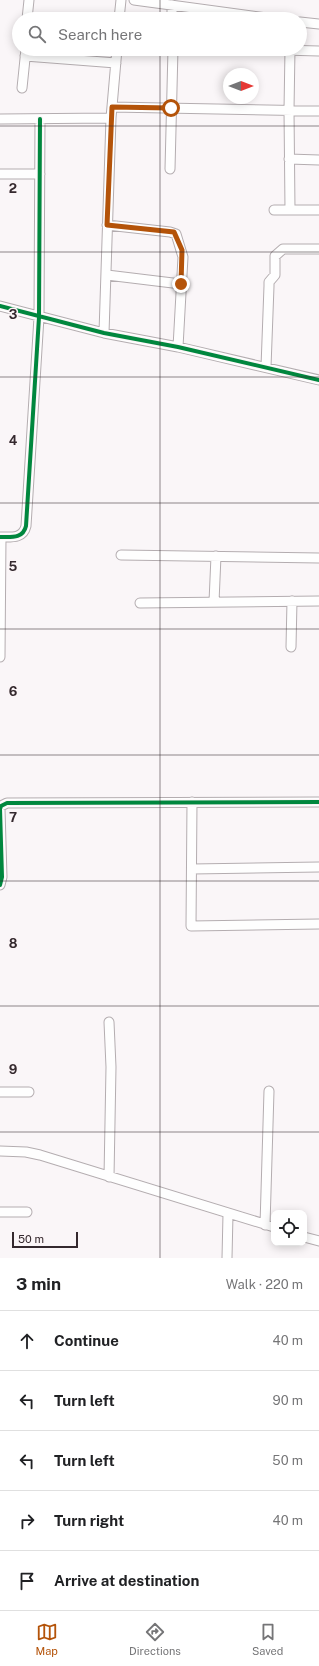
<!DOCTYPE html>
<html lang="en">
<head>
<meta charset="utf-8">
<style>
	:root { --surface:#fff; --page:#f6f6f6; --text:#202124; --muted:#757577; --line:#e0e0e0; --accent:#b45309 }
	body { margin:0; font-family:"Public Sans",sans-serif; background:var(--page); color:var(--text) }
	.controls { position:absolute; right:12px; bottom:12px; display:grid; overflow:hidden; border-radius:8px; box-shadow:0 2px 10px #0003 }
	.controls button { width:36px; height:36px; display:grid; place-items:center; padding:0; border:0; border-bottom:1px solid var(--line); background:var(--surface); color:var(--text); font:20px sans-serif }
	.compass { position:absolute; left:223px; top:68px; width:36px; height:36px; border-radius:50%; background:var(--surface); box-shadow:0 2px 10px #0003; rotate:90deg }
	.scale { position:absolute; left:12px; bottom:10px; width:66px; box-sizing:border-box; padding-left:4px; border:2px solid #34292e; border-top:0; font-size:11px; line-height:14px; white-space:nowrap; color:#34292e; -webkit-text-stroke:3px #fbf5f7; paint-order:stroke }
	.stop { position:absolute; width:12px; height:12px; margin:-9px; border:3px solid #b45309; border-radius:50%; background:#fff }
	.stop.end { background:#b45309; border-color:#fff; box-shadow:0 1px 4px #0008 }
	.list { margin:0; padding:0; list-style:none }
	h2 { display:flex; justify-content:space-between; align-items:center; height:52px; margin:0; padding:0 16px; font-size:17px }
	h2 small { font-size:13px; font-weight:400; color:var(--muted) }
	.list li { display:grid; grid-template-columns:26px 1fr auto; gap:12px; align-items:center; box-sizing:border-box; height:60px; padding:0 16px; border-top:1px solid var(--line) }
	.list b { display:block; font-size:15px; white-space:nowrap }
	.list em { font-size:13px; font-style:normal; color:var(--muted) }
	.icon { flex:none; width:22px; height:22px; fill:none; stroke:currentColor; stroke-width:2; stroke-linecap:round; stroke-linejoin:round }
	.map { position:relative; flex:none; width:319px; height:1258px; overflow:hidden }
	.search { position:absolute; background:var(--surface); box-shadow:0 2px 10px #0003; left:12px; right:12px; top:12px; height:44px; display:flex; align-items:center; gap:10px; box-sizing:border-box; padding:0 14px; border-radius:22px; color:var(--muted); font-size:15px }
	.sheet { height:352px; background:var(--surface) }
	nav { display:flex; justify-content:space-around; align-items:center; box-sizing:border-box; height:56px; border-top:1px solid var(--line); background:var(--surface); font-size:11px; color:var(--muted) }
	nav a { display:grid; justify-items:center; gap:2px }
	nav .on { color:var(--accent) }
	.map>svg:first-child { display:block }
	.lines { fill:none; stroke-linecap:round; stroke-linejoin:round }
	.minor-casing { stroke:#b4adb0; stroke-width:11 }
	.minor { stroke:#fefefe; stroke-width:9 }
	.cycleway-casing { stroke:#fbf5f7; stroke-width:6 }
	.cycleway { stroke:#00873e; stroke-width:4 }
	.route { stroke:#b45309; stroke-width:5 }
	.grid { fill:none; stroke:#34292e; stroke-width:1; stroke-opacity:0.55 }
	.grid-label { font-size:13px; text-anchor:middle; font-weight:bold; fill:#34292e; stroke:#fbf5f7; stroke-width:3; stroke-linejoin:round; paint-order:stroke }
</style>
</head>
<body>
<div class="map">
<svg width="319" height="1258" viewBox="0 0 319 1258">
	<rect width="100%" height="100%" fill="#faf6f8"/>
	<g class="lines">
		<defs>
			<path id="minor" d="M134,0L274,19
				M172,5V19
				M27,19L29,0
				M119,19L121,0
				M300,22L319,24
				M249,49L319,51
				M290,49L289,110L290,210
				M25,56L116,63
				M22,88L26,49
				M112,107L319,111
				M0,119L111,118
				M289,159L319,160
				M170,169L173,49
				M0,174H40
				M274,210H319
				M107,225L170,232L176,234L183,257L178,347
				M107,275L181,284
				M0,306L104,333L178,347L319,380
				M104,333L111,118L117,49
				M266,367L269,286V282L275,275V256L283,249H319
				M0,537C11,537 23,539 26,526L39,317L40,119
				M121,555L319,558
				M214,602L216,556
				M140,603L319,601
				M291,647L292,601
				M0,657L1,537
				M192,802L191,926L319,924
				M192,869L319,867
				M0,885L2,877L0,809L1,806L7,803L319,802
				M109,1022L111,1067L109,1177
				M0,1092H29
				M0,1151L26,1152L40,1155L274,1227
				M0,1212H27
				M265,1225L269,1091
				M304,1237L319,1241
				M227,1258L228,1214"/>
		</defs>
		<!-- minor casing -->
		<use href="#minor" class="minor-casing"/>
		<!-- minor -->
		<use href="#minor" class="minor"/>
		<defs>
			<path id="cycleway" d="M0,306L104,333L178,347L319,380
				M0,537C11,537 23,539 26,526L39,317L40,119
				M0,885L2,877L0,809L1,806L7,803L319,802"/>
		</defs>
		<!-- cycleway casing -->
		<use href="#cycleway" class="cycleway-casing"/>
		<!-- cycleway -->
		<use href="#cycleway" class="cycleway"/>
	</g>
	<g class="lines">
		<!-- route -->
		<path class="route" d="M171,108L112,107L107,225L174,232L182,250L181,284"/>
	</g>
	<!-- grid -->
	<path class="grid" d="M160,0V19M160,49V1258M0,126H319M0,252H319M0,377H319M0,503H319M0,629H319M0,755H319M0,881H319M0,1006H319M0,1132H319"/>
	<g class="grid-label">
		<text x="13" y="193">2</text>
		<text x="13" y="319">3</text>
		<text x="13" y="445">4</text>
		<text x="13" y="571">5</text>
		<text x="13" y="696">6</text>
		<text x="13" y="822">7</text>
		<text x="13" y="948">8</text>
		<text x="13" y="1074">9</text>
	</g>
</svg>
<div class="controls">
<button><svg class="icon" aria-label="locate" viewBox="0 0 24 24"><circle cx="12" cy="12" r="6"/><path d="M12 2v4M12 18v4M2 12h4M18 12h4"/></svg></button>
</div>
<svg class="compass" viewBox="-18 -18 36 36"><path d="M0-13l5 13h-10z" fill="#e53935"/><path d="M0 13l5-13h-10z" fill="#757577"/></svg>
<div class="scale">50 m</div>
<div class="stop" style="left:171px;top:108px"></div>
<div class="stop end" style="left:181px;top:284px"></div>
<div class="search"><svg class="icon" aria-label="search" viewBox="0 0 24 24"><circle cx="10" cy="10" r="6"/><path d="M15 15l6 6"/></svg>Search here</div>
</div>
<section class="sheet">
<h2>3 min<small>Walk · 220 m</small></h2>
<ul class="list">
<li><svg class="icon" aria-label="ahead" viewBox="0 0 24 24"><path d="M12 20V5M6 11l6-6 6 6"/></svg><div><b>Continue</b></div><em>40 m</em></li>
<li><svg class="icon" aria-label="left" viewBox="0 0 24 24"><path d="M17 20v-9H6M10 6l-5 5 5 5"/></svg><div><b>Turn left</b></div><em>90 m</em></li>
<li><svg class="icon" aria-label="left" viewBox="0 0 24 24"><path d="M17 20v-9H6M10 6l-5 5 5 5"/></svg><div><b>Turn left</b></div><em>50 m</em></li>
<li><svg class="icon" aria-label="right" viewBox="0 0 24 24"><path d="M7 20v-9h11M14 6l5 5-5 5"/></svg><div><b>Turn right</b></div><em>40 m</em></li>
<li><svg class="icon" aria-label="arrive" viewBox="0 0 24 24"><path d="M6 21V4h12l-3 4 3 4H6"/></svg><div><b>Arrive at destination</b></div></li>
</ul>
</section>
<nav>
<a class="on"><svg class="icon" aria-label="map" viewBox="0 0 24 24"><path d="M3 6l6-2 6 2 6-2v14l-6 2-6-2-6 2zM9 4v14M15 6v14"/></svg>Map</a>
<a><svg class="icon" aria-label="directions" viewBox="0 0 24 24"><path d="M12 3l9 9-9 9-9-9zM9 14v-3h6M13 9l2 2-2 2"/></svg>Directions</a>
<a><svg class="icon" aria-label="saved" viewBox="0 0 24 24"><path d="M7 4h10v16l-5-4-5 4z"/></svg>Saved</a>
</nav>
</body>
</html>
